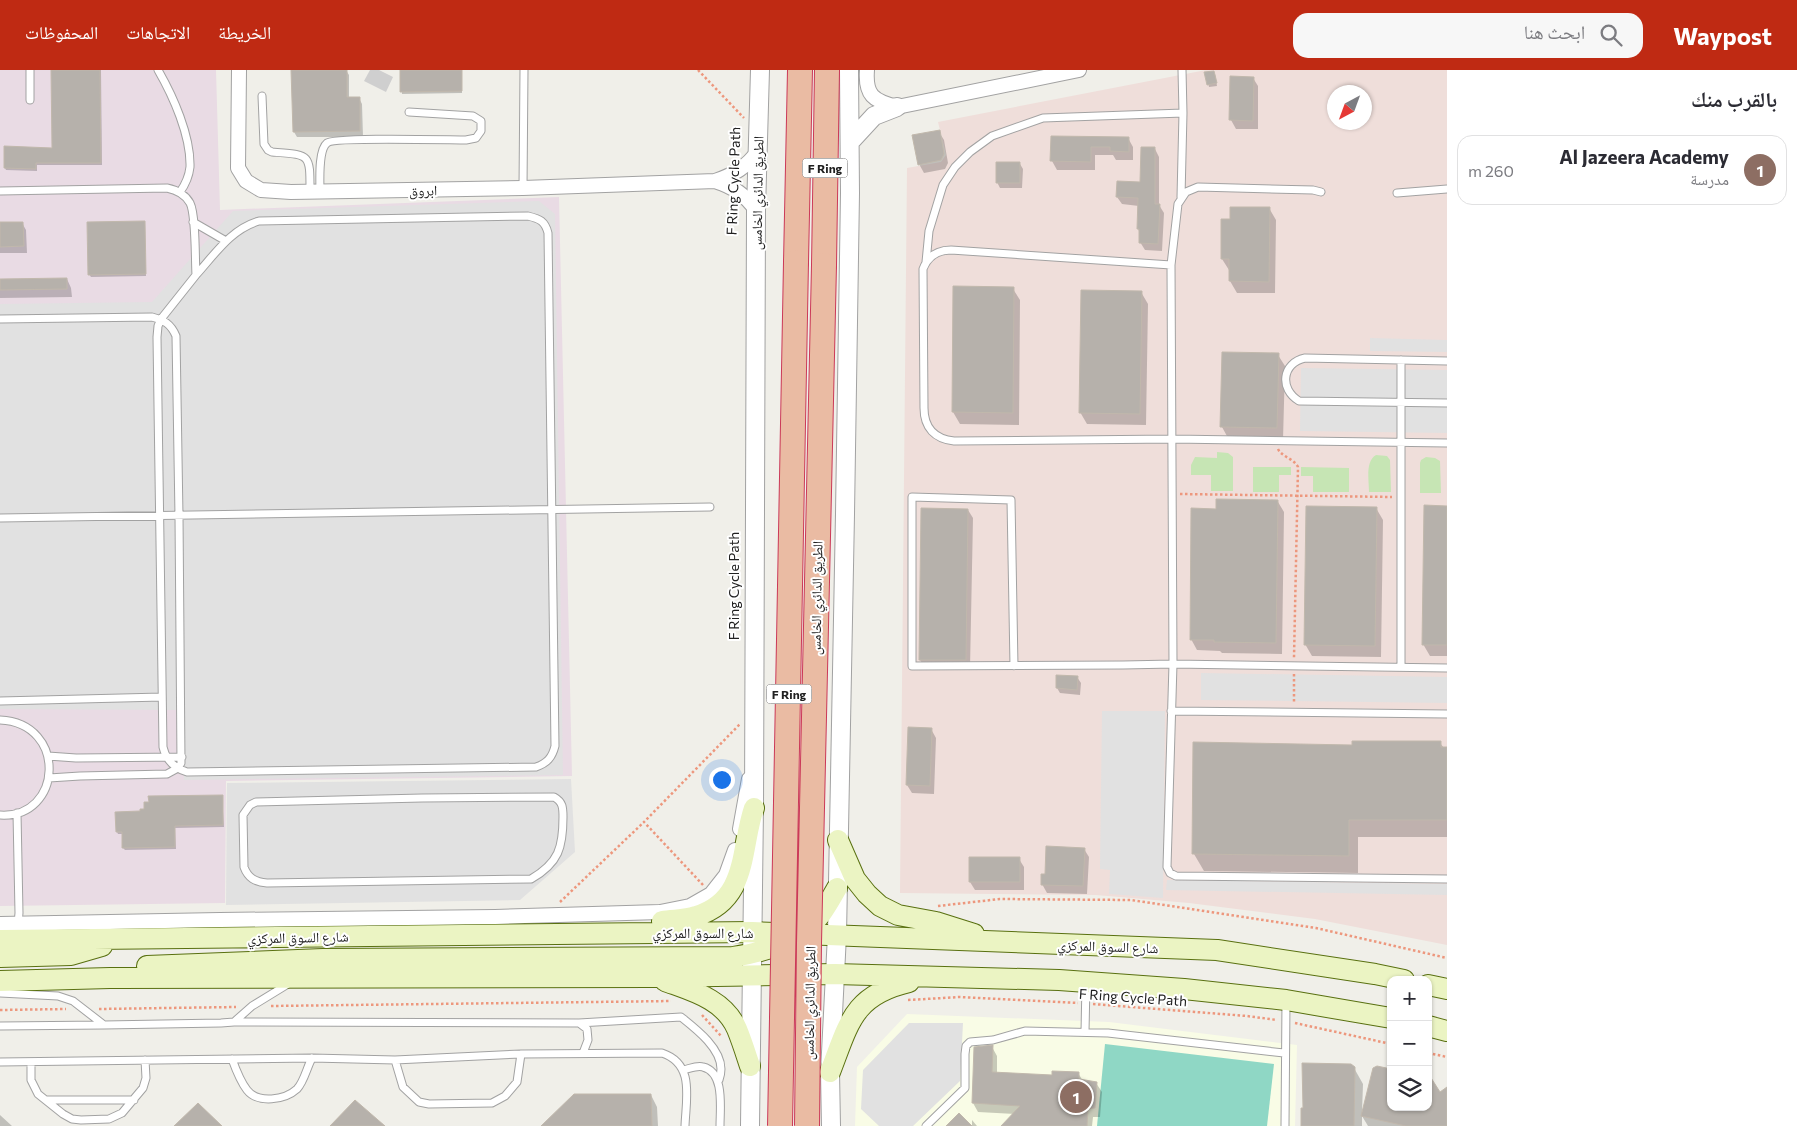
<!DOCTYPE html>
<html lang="ar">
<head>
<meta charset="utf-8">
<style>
	:root { --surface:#fff; --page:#f7f7f7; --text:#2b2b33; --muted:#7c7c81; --line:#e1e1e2; --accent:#bf2a13 }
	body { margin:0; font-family:Commissioner,"Noto Naskh Arabic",sans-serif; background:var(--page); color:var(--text); direction:rtl }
	.controls { position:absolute; right:15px; bottom:15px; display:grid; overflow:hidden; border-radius:10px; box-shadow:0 1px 4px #0004 }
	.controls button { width:45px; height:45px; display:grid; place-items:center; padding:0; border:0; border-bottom:1px solid var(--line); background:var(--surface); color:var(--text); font:25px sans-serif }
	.compass { position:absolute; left:1327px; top:15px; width:45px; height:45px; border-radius:50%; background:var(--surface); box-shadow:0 1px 4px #0004; rotate:221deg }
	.you { position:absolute; left:721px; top:709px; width:18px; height:18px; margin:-12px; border:4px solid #fff; border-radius:50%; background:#1a73e8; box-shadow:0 0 0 8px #1a73e833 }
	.badge { display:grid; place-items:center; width:32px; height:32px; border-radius:50%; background:var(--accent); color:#fff; font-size:16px; font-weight:700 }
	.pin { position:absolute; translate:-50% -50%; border:2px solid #fff; box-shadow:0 1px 5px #0006 }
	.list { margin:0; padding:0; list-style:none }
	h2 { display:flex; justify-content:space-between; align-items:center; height:65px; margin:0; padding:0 20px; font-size:21px }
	h2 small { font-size:16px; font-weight:400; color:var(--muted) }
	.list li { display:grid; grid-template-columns:32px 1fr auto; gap:15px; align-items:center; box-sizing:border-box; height:70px; margin:0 10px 10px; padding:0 10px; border:1px solid var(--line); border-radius:15px }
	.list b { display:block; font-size:19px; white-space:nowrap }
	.list p { margin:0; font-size:16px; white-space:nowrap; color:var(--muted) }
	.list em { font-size:16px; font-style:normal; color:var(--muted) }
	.icon { flex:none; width:28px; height:28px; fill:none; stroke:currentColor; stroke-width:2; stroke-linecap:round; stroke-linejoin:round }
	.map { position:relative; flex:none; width:1447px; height:1056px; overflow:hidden; direction:ltr }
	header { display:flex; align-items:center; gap:30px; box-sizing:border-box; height:70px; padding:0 25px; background:var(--accent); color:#fff }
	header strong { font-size:24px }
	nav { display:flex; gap:28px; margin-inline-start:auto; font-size:18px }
	.search { width:350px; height:45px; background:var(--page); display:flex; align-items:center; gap:12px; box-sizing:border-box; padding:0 18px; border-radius:15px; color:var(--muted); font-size:19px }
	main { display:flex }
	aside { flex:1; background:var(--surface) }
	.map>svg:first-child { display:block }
	.commercial { fill:#efdeda; fill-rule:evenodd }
	.industrial { fill:#e9dbe4 }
	.education { fill:#f9fce6 }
	.religious { fill:#cfcfcf }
	.grass { fill:#c6e5b4 }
	.pitch { fill:#8fd7c5 }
	.parking { fill:#e1e1e1 }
	.shadow { fill:#0003 }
	.building { fill:#b6b1ab; stroke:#c1b8ac }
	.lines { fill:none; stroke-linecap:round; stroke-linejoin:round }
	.service-casing { stroke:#a2a2a2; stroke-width:9 }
	.minor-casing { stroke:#a2a2a2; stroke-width:16 }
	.tertiary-casing { stroke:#a2a2a2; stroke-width:20 }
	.secondary-casing { stroke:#597010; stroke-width:22 }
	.trunk-casing { stroke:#cb3958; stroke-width:26 }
	.path { stroke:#ed977d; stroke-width:2.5; stroke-dasharray:2.5 2.5; stroke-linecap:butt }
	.service { stroke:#fff; stroke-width:7 }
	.minor { stroke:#fff; stroke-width:14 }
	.tertiary { stroke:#fff; stroke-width:18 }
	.secondary { stroke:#ebf4c3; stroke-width:20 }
	.trunk { stroke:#eabba3; stroke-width:24 }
	.trunk-bridge-casing { stroke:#cb3958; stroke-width:26; stroke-linecap:butt }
	.trunk-bridge { stroke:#eabba3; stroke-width:24 }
	.labels { text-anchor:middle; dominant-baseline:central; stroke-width:4; stroke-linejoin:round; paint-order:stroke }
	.shield { fill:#fff; stroke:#646464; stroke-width:1 }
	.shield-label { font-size:12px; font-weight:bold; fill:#212121 }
	.street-label { font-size:14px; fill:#212121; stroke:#fff }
</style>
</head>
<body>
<header>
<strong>Waypost</strong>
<div class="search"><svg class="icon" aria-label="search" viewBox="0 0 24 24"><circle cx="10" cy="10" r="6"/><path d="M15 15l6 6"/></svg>ابحث هنا</div>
<nav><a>الخريطة</a><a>الاتجاهات</a><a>المحفوظات</a></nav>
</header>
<main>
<aside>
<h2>بالقرب منك<small></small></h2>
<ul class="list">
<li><span class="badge" style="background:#8d6e63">1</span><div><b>Al Jazeera Academy</b><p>مدرسة</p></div><em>260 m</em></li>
</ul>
</aside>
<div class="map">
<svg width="1447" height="1056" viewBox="0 0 1447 1056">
	<rect width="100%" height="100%" fill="#f0efe9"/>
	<!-- commercial -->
	<path class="commercial" d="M1206,0H1447V875L1315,849L1189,833L1096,825L900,823L907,98L941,92L946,85L938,52ZM1334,22H1364V52H1334Z"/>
	<!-- industrial -->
	<path class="industrial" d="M0,0H216L220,140L559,127L572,706L226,711L225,833L0,836Z"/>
	<!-- education -->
	<path class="education" d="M907,944L1109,952L1297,975L1295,1056H855L857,997Z"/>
	<!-- religious -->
	<path class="religious" d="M370,0H379L393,7L386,22L364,11Z"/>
	<!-- grass -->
	<path class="grass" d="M1217,382L1228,383L1233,387V421H1211V405H1191V395L1195,387L1217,388Z
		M1376,385L1387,386L1390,390L1391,422H1369C1369,411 1365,391 1376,385Z
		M1426,387L1435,388L1440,391L1441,423H1420V393L1421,390Z
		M1253,397H1291V405H1279V422H1253Z
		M1301,397L1349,398V422H1313V406H1301Z"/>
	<!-- pitch -->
	<path class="pitch" d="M1105,974L1274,994L1267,1056H1097Z"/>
	<!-- parking -->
	<path class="parking" d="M539,131L555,144L563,705L184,710L183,640L0,639V234L152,232L233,141Z
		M1370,268L1447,270V282L1370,281Z
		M1301,298L1447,300V363L1300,361Z
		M1201,603L1447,607V633L1201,630Z
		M1102,641H1165L1163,828L1109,824L1110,800L1100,799Z
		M571,709L575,782L520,830L226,835L227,713Z
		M1167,810L1447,814V825L1166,820Z
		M909,953H963L960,1011L913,1056H879L861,1039L863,1000Z"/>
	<!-- shadow -->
	<path class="shadow" d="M52,0H101L102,95H37V101L6,100L5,98L53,80Z
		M292,0H346L349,5V28H359L362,34L363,67H297L294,62Z
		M401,0H462V23L402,24Z
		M1206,3L1215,4L1217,16L1209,17Z
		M1253,8L1258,16V59H1236L1231,50Z
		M939,62L944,70L948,93L945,99L924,103L919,94Z
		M1052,67L1128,68L1133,77V90H1116L1113,85H1095V100H1057L1052,91Z
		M1155,79L1159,87V135L1164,143L1162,181L1145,180L1140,172V163L1138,159L1139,136L1122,134L1117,127L1142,114Z
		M1020,94L1023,99L1022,118H1000L997,112Z
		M1269,138L1276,150L1275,223H1237L1230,211V200H1229L1222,189L1231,150Z
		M22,153L26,160L27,183H0V154Z
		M144,153L146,206L91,207L89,204Z
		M67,209L71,218L72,227L0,228V211Z
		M1013,219L1020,230L1019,355L960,354L953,342Z
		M1141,222L1148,234L1146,355L1087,354L1080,342Z
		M1278,285L1285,296L1283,370L1228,368L1222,357Z
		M1278,432L1284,442L1282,584L1222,583L1220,581L1197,580L1191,569L1217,440Z
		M1447,437V586H1430L1423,574Z
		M1376,438L1383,450L1381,587L1312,586L1305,574Z
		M968,440L973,448L970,599L925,598L920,590Z
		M1077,607L1081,613L1080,625L1060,623L1057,618Z
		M931,659L936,668L934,724L912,723L907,715Z
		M1440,673L1444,678H1447V767H1358V803L1204,801L1194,784L1354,676Z
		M222,726L224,757L175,758L176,779L125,780L123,778V764H118L117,762L116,743H142L145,740Z
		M1084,779L1089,787L1087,824L1047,823L1042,814L1047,805Z
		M1019,789L1024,797V820H975L970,812Z
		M992,977L997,986V1003L1053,1006L1078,1003L1083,1011L1096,1013L1102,1022L1100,1047H1093L1092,1056H1003L1015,1044L978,1042L973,1033Z
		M1354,998L1363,1014L1362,1042L1391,1037H1428L1440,1024L1447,1019V1056H1368L1362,1046V1056H1304Z
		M651,1025L657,1037L658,1056H543Z
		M0,1045L12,1056H0Z
		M972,1050L977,1056H972Z"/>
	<!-- building -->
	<path class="building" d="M51,0H100L101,93H36V99L4,98V76L52,78Z
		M291,0H347V27H360V61L293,62Z
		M400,0H462V21L400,22Z
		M1214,1L1217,13L1207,15L1204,2Z
		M1230,6L1254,7L1253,51L1229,50Z
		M940,60L944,84L941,90L918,95L912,65Z
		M1051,66L1129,67V82L1110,81V77H1091V92L1050,91Z
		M1141,77H1155V134H1160L1158,174L1139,173V159H1137L1138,128L1116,127L1117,111L1140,112Z
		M996,92H1020V113H996Z
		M1230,137H1270L1269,212L1229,211V189H1221V149H1230Z
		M145,151L146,204L88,205L87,152Z
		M0,152H23L24,176L0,177Z
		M67,208V219L0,220V209Z
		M953,216L1014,217L1013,343L952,342Z
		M1081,220L1142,221L1140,344L1079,343Z
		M1222,282L1279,283L1277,358L1220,357Z
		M1216,429L1278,430L1276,573L1214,572V570H1190L1191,438L1216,439Z
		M1424,435L1447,436V575H1422Z
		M1306,436L1377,437L1375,576L1304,575Z
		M921,438L968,439L966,590H919Z
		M1056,605L1078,606L1077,620L1056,618Z
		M908,657L932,658L930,716L906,715Z
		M1352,671H1441V677H1447V750H1349V786L1192,784L1193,672L1352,675Z
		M223,725V755L175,756V777L122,778V762H116L115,742L140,741V739H144V732H149L148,726Z
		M1046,776L1085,778L1083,816L1041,815V804H1045Z
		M969,787H1020V812H969Z
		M993,975L992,1002L1052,1005V1001L1079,1002V1009L1097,1012L1095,1038L1088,1039L1087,1056H1001L1020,1036L972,1033L974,977Z
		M1302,993L1351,994L1355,997L1354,1056H1301V1038H1303Z
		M1377,996L1391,999V1037H1428V1003L1440,1022L1447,1017V1056H1406L1361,1046L1373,998Z
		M574,1024H651L652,1056H541Z
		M355,1030L385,1056H330Z
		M198,1033L222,1056H174Z
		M959,1043L972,1056H946Z"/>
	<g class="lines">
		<defs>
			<path id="service" d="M30,0V30
				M158,0C173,26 191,66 190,97C189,106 185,115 180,122
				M262,26L264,74L268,80L272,82C311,85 310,83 310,123
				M523,118L524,0
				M0,121L167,118C177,120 185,124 190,133C196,145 195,189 196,205L161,249L158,256L157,267L163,677C166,690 174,698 187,702L536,697C547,693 552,688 555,676L548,163C545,151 540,149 528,146L259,151C231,159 215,184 196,205
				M320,122C320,111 318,80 327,73C333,67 449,70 466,70L476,68L481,61V51L473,46L409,42
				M1321,122L1313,120L1198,117L1186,122L1178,134L1171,195L1173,594L1167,797L1170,803L1176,806L1447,809
				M1397,123L1447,119
				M1181,127L1183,43L1182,0
				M193,152L226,171
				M926,192L929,161L943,115L955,97L970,82L992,66L1043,48L1183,43
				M1171,195L951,180C937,180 928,186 923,199L924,338C924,358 935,369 954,371L1173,369L1447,373
				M0,249L152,247C164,250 171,254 176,266L179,446L181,693L178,698L167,704L80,706L49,708
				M1447,291L1305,288C1282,293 1279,319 1299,331L1447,333
				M0,448L710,437
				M1014,596L1011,430L912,427V596L1123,595L1173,594L1447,598
				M1401,597V290
				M0,631L162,627
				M1171,641L1447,644
				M0,650C68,653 63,749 0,745
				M48,686L76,688L182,687
				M554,727C563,732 563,738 563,747C563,777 559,793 531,809L267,813C255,812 248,808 244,797L243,745L250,735L256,732L422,728Z
				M17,743L19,843L18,854
				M0,923L58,926L73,931L104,955L221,953L234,952L252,936L288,914
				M234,952L579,953L587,959L588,970L583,983
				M579,953L681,947C696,959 721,978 721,999C721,1002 720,1007 719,1010
				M0,956L104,955
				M1085,962L1086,913
				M232,989C236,1000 240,1011 247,1020C258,1034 285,1030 297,1019C304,1012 307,997 312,988
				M395,990L403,1017L419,1032L429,1034L492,1033L505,1026L517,1012L521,984
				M0,992L312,988L395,990L521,984L662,983C695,994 686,1028 685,1056
				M31,992V1010L38,1024L63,1044L72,1049L81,1050L109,1049L122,1043L143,1018L146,1008L145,990
				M683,1000C689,999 697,995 703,997C725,1002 720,1038 720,1056
				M46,1030H134
				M926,1056L965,1018V984L966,976L970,972L993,970L1025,961L1108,963L1284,983
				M1285,1056L1286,931"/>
			<path id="minor" d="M239,0L238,98L246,111L261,120L291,122L523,118L715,111C733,105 747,97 758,81
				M867,0C865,25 873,31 897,37L1079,0
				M715,111C734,117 745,125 756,140
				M740,759L749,709
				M0,854L220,850L495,847L660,842L690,836L711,824L726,805L735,780"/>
			<path id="tertiary" d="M850,72L874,46L897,37
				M750,1056L754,738L756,140L760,0
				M831,1056L830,1002L837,865L845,444L850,123L849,0"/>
			<path id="secondary" d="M838,770L855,809L867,824L880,836L898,845L936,852L974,864
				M662,851C674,849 685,850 696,846C749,830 740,778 754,738
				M0,870L752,862L1217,880L1375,904L1404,910
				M0,887L71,885L102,876
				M147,896L323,889L733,887C765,882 801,871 821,844C827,836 832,827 837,818
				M0,911L110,908L653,907L835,904L1059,910L1184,919L1286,930L1391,948
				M665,911C692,921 724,929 737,959C742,971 746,984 750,996
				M1428,915L1447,919
				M1428,956L1447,961
				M830,1002C849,953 853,925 909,912"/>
			<path id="trunk" d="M796,192L800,0
				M824,195L827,0"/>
		</defs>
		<!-- service casing -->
		<use href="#service" class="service-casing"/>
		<!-- minor casing -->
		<use href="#minor" class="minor-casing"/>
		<!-- tertiary casing -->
		<use href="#tertiary" class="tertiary-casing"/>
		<!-- secondary casing -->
		<use href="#secondary" class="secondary-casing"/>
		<!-- trunk casing -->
		<use href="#trunk" class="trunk-casing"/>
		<!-- path -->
		<path class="path" d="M698,0L744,48
			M1278,379C1282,387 1293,388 1298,397L1294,588
			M1180,424L1392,427
			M1294,604V633
			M703,815L644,752L740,654
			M560,832L644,752
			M938,836L1000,829L1131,830L1316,858L1447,888
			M908,930L960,927L1078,933
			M1093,934L1247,946L1277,950
			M271,936L671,931
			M99,939L236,937
			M0,940L66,939
			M702,945L722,967
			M1295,953L1391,974
			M1428,983L1447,987"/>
		<!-- service -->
		<use href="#service" class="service"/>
		<!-- minor -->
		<use href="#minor" class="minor"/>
		<!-- tertiary -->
		<use href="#tertiary" class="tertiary"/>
		<!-- secondary -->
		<use href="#secondary" class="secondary"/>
		<!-- trunk -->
		<use href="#trunk" class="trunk"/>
		<defs>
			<path id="trunk-bridge" d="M780,1056L796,192
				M807,1056L809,873L824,195"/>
		</defs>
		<!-- trunk-bridge casing -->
		<use href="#trunk-bridge" class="trunk-bridge-casing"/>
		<!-- trunk-bridge -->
		<use href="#trunk-bridge" class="trunk-bridge"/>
	</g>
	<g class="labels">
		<!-- shield labels -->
		<g class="shield">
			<rect x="802.5" y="88.5" width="45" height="19" rx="4"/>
			<rect x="766.5" y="614.5" width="45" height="19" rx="4"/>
		</g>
		<g class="shield-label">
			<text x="825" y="98">F Ring</text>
			<text x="789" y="624">F Ring</text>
		</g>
		<!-- street labels -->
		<g class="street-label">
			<text transform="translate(733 111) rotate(-88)">F Ring Cycle Path</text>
			<text transform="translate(423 120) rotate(-1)">ابروق</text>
			<text transform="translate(757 123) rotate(-89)">الطريق الدائري الخامس</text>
			<text transform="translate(733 516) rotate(-90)">F Ring Cycle Path</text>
			<text transform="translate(816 528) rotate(-89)">الطريق الدائري الخامس</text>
			<text x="703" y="862">شارع السوق المركزي</text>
			<text transform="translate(298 867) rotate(-1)">شارع السوق المركزي</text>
			<text transform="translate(1108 876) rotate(2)">شارع السوق المركزي</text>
			<text transform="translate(1133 927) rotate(4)">F Ring Cycle Path</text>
			<text transform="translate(809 933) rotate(-89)">الطريق الدائري الخامس</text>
		</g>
	</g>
</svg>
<div class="controls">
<button>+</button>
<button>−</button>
<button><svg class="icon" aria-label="layers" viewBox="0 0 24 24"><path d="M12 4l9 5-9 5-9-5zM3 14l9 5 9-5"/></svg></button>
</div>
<svg class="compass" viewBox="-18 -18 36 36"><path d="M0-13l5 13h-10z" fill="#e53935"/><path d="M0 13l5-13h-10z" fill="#7c7c81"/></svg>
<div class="you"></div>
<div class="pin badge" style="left:1076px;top:1027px;background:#8d6e63">1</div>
</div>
</main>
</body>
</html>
